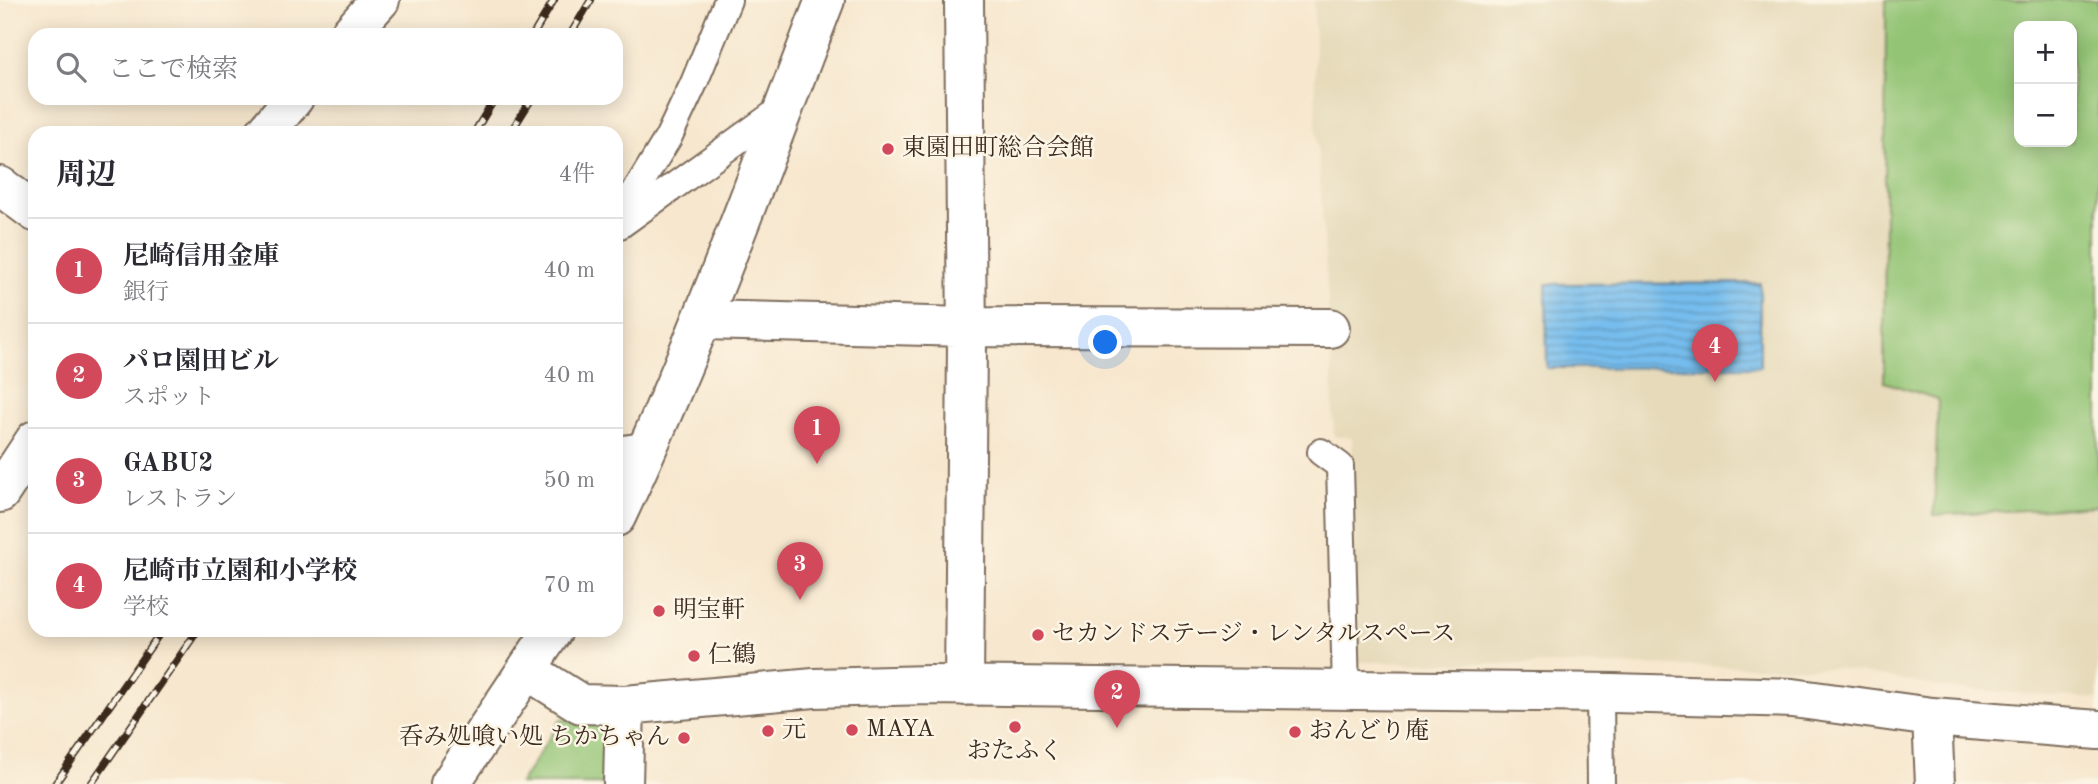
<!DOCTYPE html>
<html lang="ja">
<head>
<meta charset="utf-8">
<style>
	:root { --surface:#fff; --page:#f7f7f7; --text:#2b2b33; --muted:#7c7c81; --line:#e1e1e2; --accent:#d1495b }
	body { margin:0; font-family:"Old Standard TT","Noto Serif JP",serif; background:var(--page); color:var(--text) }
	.controls { position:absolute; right:21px; top:21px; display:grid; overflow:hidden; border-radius:14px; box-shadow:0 4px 18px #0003 }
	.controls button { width:63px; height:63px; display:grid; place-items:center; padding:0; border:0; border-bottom:2px solid var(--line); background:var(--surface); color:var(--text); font:35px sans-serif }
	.you { position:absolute; left:1106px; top:343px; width:24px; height:24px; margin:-18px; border:5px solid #fff; border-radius:50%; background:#1a73e8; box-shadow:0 0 0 10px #1a73e833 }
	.badge { display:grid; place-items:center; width:46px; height:46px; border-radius:50%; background:var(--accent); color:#fff; font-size:23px; font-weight:700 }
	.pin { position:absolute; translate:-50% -58px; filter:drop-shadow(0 2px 4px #0008) }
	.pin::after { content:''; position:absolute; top:37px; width:24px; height:21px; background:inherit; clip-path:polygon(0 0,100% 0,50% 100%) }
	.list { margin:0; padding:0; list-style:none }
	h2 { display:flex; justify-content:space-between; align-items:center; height:91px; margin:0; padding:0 28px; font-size:30px }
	h2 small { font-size:23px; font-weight:400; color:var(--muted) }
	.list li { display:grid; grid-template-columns:46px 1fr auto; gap:21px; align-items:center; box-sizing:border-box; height:105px; padding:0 28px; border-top:2px solid var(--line) }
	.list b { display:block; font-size:26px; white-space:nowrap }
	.list p { margin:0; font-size:23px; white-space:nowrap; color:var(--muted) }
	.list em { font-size:23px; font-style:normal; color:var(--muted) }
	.icon { flex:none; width:38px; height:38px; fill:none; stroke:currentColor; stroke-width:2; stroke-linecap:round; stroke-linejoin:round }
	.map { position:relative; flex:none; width:2098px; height:784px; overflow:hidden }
	.search { position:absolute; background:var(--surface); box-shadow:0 4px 18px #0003; left:28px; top:28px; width:595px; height:77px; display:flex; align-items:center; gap:18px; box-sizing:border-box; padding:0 24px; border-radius:21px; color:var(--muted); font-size:26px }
	.panel { position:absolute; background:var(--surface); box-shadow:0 4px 18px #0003; left:28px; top:126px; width:595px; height:511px; border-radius:21px }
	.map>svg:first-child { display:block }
	.built { fill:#e6daba; fill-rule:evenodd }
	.green { fill:#93c474; stroke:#677749; stroke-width:2; fill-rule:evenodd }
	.water { fill:url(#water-rules); stroke:#587486; stroke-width:2 }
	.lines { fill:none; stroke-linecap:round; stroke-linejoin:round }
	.service-casing { stroke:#7d6c5c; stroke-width:30 }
	.minor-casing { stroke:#7d6c5c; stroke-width:42 }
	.tertiary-casing { stroke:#7d6c5c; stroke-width:42 }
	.service { stroke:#fff; stroke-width:26 }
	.minor { stroke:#fff; stroke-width:38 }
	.tertiary { stroke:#fff; stroke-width:38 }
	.rail-casing { stroke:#3b2a1e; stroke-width:8 }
	.rail { stroke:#fcf5e5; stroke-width:5; stroke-dasharray:16; stroke-linecap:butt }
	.poi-dot { fill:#d1495b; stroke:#fcf5e5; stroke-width:2.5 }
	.labels { text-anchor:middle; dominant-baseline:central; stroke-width:5; stroke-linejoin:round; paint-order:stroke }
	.poi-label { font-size:24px; fill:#3b2a1e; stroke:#fcf5e5; text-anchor:start }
</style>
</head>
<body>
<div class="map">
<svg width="2098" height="784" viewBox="0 0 2098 784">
	<defs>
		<pattern id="water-rules" width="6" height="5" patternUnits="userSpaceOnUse" patternTransform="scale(1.75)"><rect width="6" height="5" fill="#76bdee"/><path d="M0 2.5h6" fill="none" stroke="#629ac0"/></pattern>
	</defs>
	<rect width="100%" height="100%" fill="#fcf5e5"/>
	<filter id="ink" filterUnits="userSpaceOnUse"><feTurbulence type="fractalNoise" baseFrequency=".0143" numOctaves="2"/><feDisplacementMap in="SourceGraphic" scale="14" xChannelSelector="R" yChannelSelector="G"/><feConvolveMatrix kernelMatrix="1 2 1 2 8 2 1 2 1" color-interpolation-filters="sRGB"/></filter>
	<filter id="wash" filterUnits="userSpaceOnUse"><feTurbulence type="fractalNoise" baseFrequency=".00686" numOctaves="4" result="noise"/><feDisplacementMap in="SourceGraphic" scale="28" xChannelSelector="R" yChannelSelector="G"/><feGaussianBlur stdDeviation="1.57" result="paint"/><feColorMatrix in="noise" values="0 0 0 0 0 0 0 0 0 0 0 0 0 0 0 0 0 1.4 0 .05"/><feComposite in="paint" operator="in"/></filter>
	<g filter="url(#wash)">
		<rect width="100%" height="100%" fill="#f7e7ce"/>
		<!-- built -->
		<path class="built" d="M1314,0H2098V699L1946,688L1837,668L1358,662L1352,438L1334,436L1330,328L1316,124ZM2019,26H2072V142H2019Z"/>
		<!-- green -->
		<path class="green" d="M1886,0H2098V506L1934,515L1938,399L1884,382ZM2072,26V142H2019V26Z
			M561,719L611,728L612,784H520Z"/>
		<!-- water -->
		<path class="water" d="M1760,283V367L1547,368L1546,284Z"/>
	</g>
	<g filter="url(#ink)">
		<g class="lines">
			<defs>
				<path id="service" d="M616,223L668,138L694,83L728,0
					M620,225L784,107
					M616,450L650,445
					M1321,452L1340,466L1346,690
					M1600,694L1601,784"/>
				<path id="minor" d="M0,186L35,212
					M702,320L966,327L1330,328
					M527,670L581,704L625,705L814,688L930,685L1613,693L1793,698L1932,717L2098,730
					M964,686L967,343L964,0
					M1932,717L1935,784
					M623,784L625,705"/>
				<path id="tertiary" d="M349,35L380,0
					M265,133L294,98
					M0,493L35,440
					M616,517C695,349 758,174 825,0
					M450,784L553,630"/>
			</defs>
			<!-- service casing -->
			<use href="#service" class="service-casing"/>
			<!-- minor casing -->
			<use href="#minor" class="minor-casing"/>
			<!-- tertiary casing -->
			<use href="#tertiary" class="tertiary-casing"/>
			<!-- service -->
			<use href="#service" class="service"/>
			<!-- minor -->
			<use href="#minor" class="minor"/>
			<!-- tertiary -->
			<use href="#tertiary" class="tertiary"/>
			<defs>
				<path id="rail" d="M533,35L554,0
					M570,35L591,0
					M474,133L495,98
					M510,133L532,98
					M55,784L162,630
					M91,784L198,630"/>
			</defs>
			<!-- rail casing -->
			<use href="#rail" class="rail-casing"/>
			<!-- rail -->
			<use href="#rail" class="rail"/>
		</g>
	</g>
	<!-- markers -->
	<g class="poi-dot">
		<circle cx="888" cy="149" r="7"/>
		<circle cx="659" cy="611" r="7"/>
		<circle cx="1038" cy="635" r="7"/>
		<circle cx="694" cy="656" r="7"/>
		<circle cx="1015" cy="727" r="7"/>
		<circle cx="852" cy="730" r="7"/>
		<circle cx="768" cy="731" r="7"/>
		<circle cx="1295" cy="732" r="7"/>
		<circle cx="684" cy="738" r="7"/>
	</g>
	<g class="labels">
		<!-- poi labels -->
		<g class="poi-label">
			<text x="902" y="149">東園田町総合会館</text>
			<text x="673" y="611">明宝軒</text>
			<text x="1052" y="635">セカンドステージ・レンタルスペース</text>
			<text x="708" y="656">仁鶴</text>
			<text x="866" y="730">MAYA</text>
			<text x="782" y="731">元</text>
			<text x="1309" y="732">おんどり庵</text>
			<text x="670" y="738" text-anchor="end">呑み処喰い処 ちかちゃん</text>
			<text x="1015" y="752" text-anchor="middle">おたふく</text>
		</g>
	</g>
</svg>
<div class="controls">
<button>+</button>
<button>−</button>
</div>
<div class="you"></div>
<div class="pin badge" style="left:817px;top:464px">1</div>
<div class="pin badge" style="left:1117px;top:728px">2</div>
<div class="pin badge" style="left:800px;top:600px">3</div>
<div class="pin badge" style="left:1715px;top:382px">4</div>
<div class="search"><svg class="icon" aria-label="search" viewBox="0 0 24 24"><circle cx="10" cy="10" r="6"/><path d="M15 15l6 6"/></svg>ここで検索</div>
<section class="panel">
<h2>周辺<small>4件</small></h2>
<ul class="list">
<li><span class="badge">1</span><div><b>尼崎信用金庫</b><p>銀行</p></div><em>40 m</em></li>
<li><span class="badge">2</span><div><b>パロ園田ビル</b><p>スポット</p></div><em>40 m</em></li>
<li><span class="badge">3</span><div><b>GABU2</b><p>レストラン</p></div><em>50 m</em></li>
<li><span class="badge">4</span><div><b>尼崎市立園和小学校</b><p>学校</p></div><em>70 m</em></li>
</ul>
</section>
</div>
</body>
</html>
